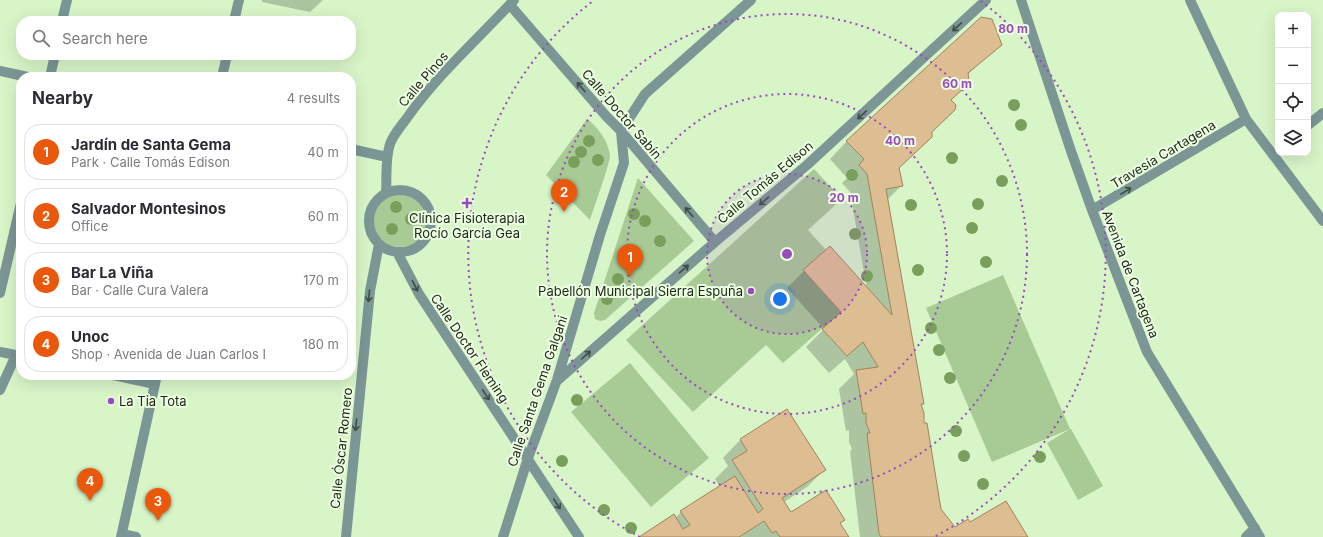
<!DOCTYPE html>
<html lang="en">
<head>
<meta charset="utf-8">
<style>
	:root { --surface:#fff; --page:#f2f2f3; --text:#2b2b33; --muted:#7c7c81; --line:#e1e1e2; --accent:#ea580c }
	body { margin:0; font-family:Inter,sans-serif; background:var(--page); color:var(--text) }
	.controls { position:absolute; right:12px; top:12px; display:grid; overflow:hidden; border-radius:8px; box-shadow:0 4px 16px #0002 }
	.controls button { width:36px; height:36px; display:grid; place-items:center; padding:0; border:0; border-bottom:1px solid var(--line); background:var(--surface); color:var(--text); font:20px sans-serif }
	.you { position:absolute; left:780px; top:299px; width:14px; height:14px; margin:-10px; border:3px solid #fff; border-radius:50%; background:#1a73e8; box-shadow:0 0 0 6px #1a73e833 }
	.badge { display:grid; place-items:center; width:26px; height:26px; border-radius:50%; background:var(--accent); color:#fff; font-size:13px; font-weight:700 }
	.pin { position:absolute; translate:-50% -33px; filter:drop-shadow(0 1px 2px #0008) }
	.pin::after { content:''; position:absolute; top:21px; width:14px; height:12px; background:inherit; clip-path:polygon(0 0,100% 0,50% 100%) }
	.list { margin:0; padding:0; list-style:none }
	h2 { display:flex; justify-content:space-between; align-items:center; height:52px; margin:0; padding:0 16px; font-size:17px }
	h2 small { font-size:13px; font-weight:400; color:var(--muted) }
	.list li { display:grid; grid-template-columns:26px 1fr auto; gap:12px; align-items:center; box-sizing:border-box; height:56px; margin:0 8px 8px; padding:0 8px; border:1px solid var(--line); border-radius:16px }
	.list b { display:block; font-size:15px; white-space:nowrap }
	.list p { margin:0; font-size:13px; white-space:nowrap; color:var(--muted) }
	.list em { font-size:13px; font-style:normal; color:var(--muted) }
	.icon { flex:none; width:22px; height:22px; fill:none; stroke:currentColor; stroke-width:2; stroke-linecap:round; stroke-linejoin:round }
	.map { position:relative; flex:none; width:1323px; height:537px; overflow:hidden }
	.search { position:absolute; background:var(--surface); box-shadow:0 4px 16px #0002; left:16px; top:16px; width:340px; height:44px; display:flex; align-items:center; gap:10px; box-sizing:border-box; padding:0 14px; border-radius:16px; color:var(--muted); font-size:15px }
	.panel { position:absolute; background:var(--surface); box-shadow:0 4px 16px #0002; left:16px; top:72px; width:340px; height:308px; border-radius:16px }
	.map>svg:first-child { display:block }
	.green { fill:#a8ca95 }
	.shadow { fill:#0003 }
	.building { fill:#ddbd92; stroke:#a2835b }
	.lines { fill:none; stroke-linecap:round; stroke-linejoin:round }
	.minor { stroke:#7b9695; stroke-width:10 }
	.tree { fill:#7a9f5c }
	.oneway { stroke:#3e4e42 }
	.ring { fill:none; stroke:#994abb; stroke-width:2; stroke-dasharray:2 4 }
	.poi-dot { fill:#994abb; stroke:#edffe3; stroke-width:1.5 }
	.labels { text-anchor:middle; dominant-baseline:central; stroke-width:4; stroke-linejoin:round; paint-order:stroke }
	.street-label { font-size:13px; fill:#1d2716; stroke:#edffe3 }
	.poi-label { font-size:13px; fill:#1d2716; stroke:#edffe3 }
	.centre { fill:#994abb; stroke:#edffe3; stroke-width:2 }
	.ring-label { font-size:12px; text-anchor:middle; font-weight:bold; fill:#994abb; stroke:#edffe3; stroke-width:4; stroke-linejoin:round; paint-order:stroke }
</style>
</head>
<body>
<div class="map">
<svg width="1323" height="537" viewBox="0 0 1323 537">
	<rect width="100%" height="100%" fill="#d8f5c8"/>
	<!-- green -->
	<path class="green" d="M587,119C598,127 608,141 610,155C611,161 593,210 590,220L546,175Z
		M814,169L842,199L808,230L826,250L841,312L783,363L766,345L693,412L626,340Z
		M638,178L694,241L605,320L600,321L595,319L594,313Z
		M373 220a27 27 0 1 1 54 0a27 27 0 1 1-54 0Z
		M1003,275L1070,429H1071L1103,486L1078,500L1047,443L1070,429L992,462L926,308Z
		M630,363L709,458L651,507L571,412Z"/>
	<!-- shadow -->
	<path class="shadow" d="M262,0H323L310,12L262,2Z
		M1001,44L967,75L931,133V137L898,169L901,186L887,200L923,404L920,406L923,425L940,509L955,528L970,524L1027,537H860L850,451L852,449L849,442V430L846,431L839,389L854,374L845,359L829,373L806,347L824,329L787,288L804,271L867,289L850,192L842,183L847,178L830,159L847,141Z
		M787,411L825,469L807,487L784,502L791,513L844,520L840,524L848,537H641L675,518L681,512L720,487L715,479L728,466L723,458L740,440Z"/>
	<!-- building -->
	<path class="building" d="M981,17L992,19L1002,45L968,73L969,79L966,86L951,100L956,105L955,110L932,132V137L899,168L903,186L886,189L924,404H921L924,413V423H927L941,509L955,527L968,519L970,522L1006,501L1028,537H881L879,534L867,433H870L866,423V413L863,414L856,370L878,367L863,342L847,356L822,329L841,312L803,270L830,246L892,315L867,174L859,165L864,159L846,141Z
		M787,409L826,470L782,498L791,512L826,490L845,520L840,523L849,537H780L776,531L772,533L764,521L739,537H639L674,514L683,529L690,525L680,511L735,476L758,513L763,509L732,460L747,451L740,439Z"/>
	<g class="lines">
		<!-- minor -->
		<path class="minor" d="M1021,0L1071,151L1092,210L1147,352L1260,537
			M1190,0L1246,119L1323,221
			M510,5L606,116L621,131L715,242
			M62,21L67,0
			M234,21L239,0
			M0,71L28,77
			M50,77L55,55
			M222,77L227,55
			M1308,125L1323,113
			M351,149L387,157
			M369 221a31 31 0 1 1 62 0a31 31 0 1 1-62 0Z
			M386,193C387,177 385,159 390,144C393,135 401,126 407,118C437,75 478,39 514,0
			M1092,210L1246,119
			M397,252L419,294L579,537
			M0,293L21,203
			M0,352L21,356
			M113,375L155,384
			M558,380L715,242L807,165L986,0
			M0,390L16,355
			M122,534L136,537
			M121,537L157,375
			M346,537L370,291L379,244
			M503,537L528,458L557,380L600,235L624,163L621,131L645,94L751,0
			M1246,537L1255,528"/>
	</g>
	<!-- trees -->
	<g class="tree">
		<circle cx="1014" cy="105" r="6"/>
		<circle cx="1021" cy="125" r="6"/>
		<circle cx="589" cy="141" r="6"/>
		<circle cx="581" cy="152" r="6"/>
		<circle cx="952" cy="158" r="6"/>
		<circle cx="598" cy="160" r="6"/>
		<circle cx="574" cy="162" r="6"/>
		<circle cx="852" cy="175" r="6"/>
		<circle cx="1002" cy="181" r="6"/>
		<circle cx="978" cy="204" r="6"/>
		<circle cx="911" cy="205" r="6"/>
		<circle cx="396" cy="207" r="6"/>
		<circle cx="634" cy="214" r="6"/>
		<circle cx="411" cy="219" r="6"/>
		<circle cx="645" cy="221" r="6"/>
		<circle cx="972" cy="228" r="6"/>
		<circle cx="392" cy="229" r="6"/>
		<circle cx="855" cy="234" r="6"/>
		<circle cx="660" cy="241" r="6"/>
		<circle cx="986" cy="262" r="6"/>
		<circle cx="918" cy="270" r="6"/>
		<circle cx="867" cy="276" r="6"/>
		<circle cx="618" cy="279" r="6"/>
		<circle cx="607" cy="299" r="6"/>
		<circle cx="931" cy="328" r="6"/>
		<circle cx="939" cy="350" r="6"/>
		<circle cx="950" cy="378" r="6"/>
		<circle cx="577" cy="400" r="6"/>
		<circle cx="956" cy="431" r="6"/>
		<circle cx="964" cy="456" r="6"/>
		<circle cx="1040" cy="457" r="6"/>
		<circle cx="562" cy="461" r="6"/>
		<circle cx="983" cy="484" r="6"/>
		<circle cx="604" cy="510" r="6"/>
		<circle cx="631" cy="528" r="6"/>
	</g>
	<!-- one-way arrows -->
	<defs><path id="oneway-shaft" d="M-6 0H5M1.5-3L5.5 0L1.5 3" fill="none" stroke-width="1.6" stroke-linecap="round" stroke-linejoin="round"/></defs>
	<g class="oneway">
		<use href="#oneway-shaft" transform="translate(957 27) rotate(137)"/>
		<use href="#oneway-shaft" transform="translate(581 87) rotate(-131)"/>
		<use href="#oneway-shaft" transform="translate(862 115) rotate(137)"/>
		<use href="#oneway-shaft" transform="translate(1126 191) rotate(-31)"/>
		<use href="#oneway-shaft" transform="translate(764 201) rotate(140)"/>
		<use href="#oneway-shaft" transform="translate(689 212) rotate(-130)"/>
		<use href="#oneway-shaft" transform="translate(684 269) rotate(-41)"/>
		<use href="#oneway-shaft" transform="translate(415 286) rotate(63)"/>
		<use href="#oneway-shaft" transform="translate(369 296) rotate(96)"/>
		<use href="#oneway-shaft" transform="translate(586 355) rotate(-42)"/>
		<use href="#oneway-shaft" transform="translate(486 395) rotate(56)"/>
		<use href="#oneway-shaft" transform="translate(356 425) rotate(96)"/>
		<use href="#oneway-shaft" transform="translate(557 504) rotate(57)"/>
	</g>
	<!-- distance rings -->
	<circle cx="787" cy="254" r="80" fill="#994abb" fill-opacity=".12"/>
	<g class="ring">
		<circle cx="787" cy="254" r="80"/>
		<circle cx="787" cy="254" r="160"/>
		<circle cx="787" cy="254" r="240"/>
		<path d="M640 537A319 319 0 0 1 593 1M981 1A319 319 0 0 1 934 537"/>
	</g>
	<!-- markers -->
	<g class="poi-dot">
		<path d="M465 197h4v4h4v4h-4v4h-4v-4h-4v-4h4z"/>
		<circle cx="751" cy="291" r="4"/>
		<circle cx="111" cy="401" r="4"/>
	</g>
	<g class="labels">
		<!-- street labels -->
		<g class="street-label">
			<text transform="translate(423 79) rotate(-49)">Calle Pinos</text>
			<text transform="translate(622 114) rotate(49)">Calle Doctor Sabín</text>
			<text transform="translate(1163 154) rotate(-31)">Travesía Cartagena</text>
			<text transform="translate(765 182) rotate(-40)">Calle Tomás Edison</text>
			<text transform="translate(1131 274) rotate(69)">Avenida de Cartagena</text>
			<text transform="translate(470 348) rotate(56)">Calle Doctor Fleming</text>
			<text transform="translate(537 391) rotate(-71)">Calle Santa Gema Galgani</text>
			<text transform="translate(341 448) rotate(-84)">Calle Óscar Romero</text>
		</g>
		<!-- poi labels -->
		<g class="poi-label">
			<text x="467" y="218">Clínica Fisioterapia<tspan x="467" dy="15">Rocío García Gea</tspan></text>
			<text x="743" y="291" text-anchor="end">Pabellón Municipal Sierra Espuña</text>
			<text x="119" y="401" text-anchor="start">La Tia Tota</text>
		</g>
	</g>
	<circle cx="787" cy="254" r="6" class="centre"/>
	<g class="ring-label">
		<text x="1013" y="33">80 m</text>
		<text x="957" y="88">60 m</text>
		<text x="900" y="145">40 m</text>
		<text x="844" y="202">20 m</text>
	</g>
</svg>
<div class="controls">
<button>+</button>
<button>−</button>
<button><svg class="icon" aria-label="locate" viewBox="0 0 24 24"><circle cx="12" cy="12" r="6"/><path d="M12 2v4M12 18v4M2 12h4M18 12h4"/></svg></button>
<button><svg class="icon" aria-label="layers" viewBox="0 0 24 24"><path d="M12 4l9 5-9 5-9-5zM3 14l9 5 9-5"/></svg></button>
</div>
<div class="you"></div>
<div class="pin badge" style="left:630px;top:277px">1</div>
<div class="pin badge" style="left:564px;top:212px">2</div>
<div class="pin badge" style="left:158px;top:521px">3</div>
<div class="pin badge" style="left:90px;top:501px">4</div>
<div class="search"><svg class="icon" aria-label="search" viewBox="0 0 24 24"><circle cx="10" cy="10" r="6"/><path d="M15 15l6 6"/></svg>Search here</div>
<section class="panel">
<h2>Nearby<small>4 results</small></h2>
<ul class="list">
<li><span class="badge">1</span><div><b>Jardín de Santa Gema</b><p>Park · Calle Tomás Edison</p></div><em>40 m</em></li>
<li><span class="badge">2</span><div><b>Salvador Montesinos</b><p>Office</p></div><em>60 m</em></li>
<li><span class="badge">3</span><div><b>Bar La Viña</b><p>Bar · Calle Cura Valera</p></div><em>170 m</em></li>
<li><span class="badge">4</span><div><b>Unoc</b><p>Shop · Avenida de Juan Carlos I</p></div><em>180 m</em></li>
</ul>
</section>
</div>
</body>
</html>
